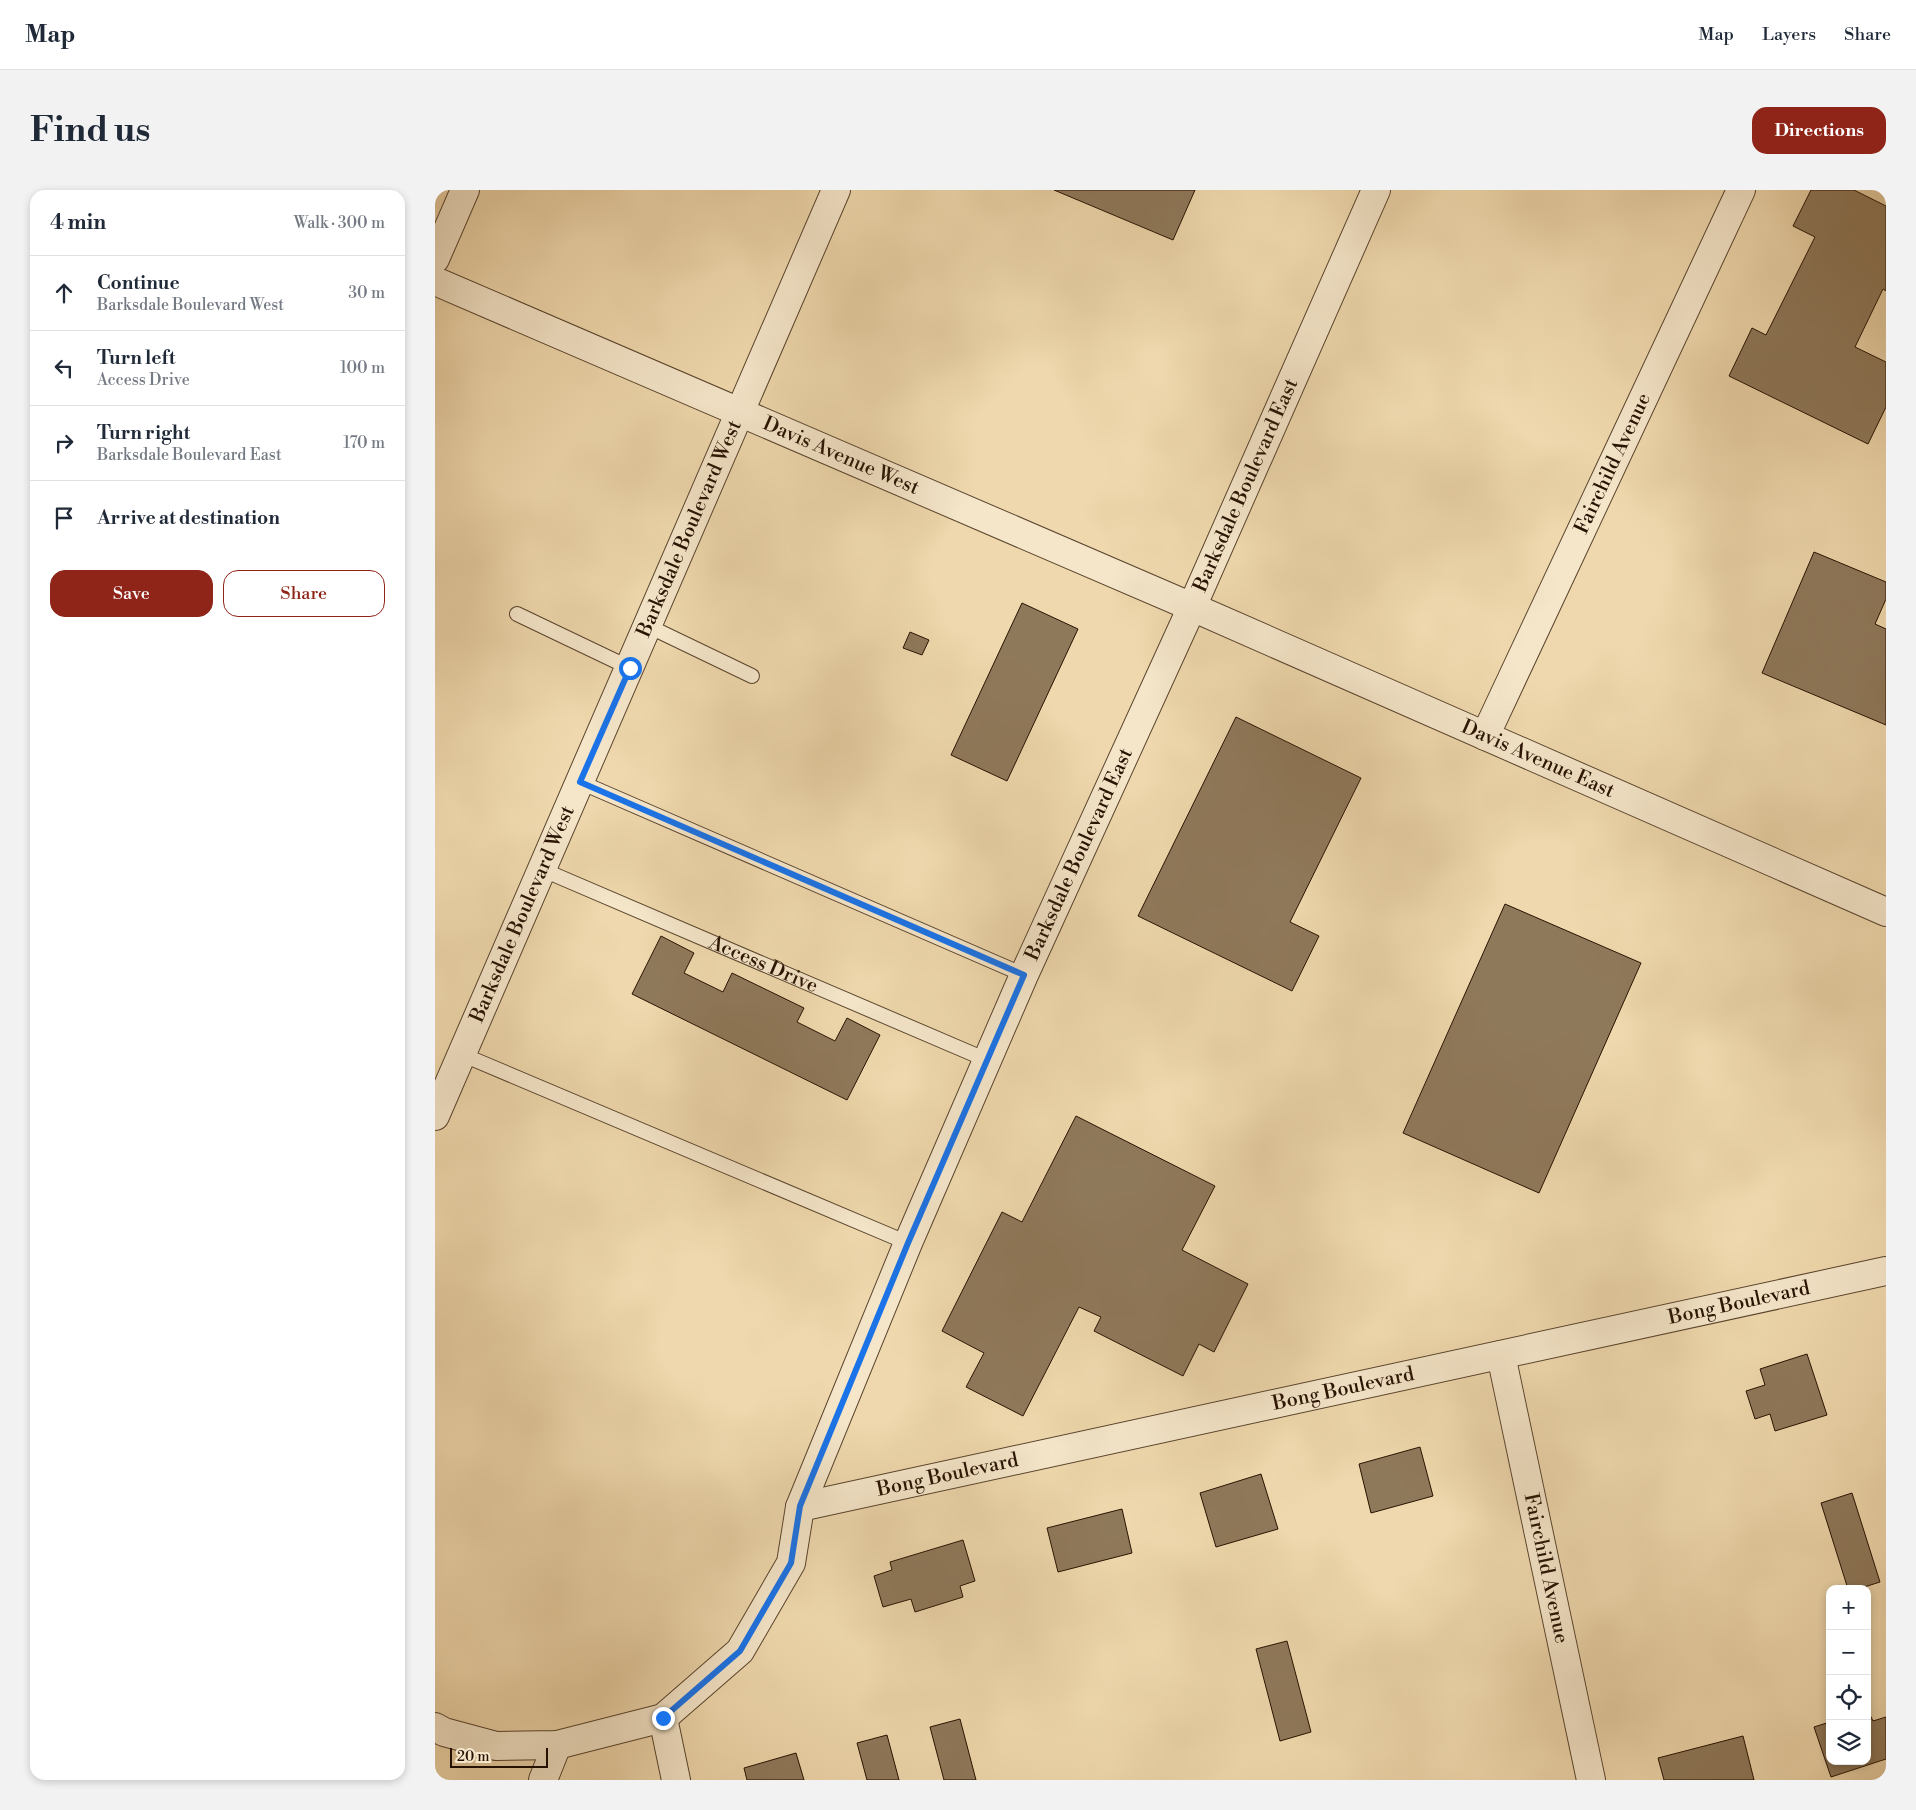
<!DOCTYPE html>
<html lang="en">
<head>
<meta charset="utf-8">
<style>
	:root { --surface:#fff; --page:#f2f2f3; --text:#1f2937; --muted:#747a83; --line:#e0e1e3; --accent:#8f2418 }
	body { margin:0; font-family:"Libre Bodoni",serif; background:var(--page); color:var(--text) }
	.controls { position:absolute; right:15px; bottom:15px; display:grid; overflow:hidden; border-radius:10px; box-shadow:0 2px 8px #0003 }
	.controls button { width:45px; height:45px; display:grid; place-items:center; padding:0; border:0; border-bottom:1px solid var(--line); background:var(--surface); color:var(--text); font:25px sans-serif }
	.scale { position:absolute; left:15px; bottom:12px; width:98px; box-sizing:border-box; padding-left:5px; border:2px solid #271202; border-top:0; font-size:14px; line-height:18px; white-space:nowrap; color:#271202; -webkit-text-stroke:4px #f5e6ca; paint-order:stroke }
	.stop { position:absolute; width:15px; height:15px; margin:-11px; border:4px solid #1a73e8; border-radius:50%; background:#fff }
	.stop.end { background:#1a73e8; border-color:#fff; box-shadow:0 1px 5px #0008 }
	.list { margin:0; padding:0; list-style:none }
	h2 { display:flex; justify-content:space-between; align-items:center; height:65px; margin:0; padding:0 20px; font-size:21px }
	h2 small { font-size:16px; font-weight:400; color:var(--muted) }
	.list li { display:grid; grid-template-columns:32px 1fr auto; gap:15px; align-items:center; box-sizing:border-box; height:75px; padding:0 20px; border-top:1px solid var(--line) }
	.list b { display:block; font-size:19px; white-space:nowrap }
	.list p { margin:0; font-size:16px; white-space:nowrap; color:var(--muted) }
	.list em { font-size:16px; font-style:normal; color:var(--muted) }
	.actions { display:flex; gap:10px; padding:15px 20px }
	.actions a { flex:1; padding:11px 0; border:1px solid var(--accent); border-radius:15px; text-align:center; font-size:18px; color:var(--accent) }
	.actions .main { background:var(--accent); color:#fff }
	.icon { flex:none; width:28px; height:28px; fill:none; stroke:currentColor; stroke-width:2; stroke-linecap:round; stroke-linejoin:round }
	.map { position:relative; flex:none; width:1451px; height:1590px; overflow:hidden; border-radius:15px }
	header { display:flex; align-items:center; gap:30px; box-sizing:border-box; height:70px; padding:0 25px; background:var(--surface); border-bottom:1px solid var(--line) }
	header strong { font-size:24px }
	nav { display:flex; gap:28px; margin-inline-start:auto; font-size:18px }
	.intro { display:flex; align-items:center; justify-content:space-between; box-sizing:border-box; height:120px; padding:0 30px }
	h1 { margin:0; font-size:35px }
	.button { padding:12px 22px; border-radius:15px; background:var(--accent); color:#fff; font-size:18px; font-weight:700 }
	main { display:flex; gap:30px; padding:0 30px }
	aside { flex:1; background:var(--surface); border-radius:15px; box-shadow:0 2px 8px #0003 }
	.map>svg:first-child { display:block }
	.building { fill:#8f795b; stroke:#271202 }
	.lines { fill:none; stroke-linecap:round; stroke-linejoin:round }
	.service-casing { stroke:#59442d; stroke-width:16 }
	.minor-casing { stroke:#59442d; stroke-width:30 }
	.service { stroke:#f5e6ca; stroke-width:14 }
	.minor { stroke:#f5e6ca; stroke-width:28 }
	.route { stroke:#1a73e8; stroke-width:6 }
	.labels { text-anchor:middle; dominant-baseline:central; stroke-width:5; stroke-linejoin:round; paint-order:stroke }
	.street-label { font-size:20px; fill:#271202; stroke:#f5e6ca }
</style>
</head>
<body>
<header>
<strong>Map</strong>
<nav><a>Map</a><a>Layers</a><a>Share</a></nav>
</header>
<div class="intro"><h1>Find us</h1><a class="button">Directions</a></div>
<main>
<aside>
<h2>4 min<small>Walk · 300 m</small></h2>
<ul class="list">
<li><svg class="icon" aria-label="ahead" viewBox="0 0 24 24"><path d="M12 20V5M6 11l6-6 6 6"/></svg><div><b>Continue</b><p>Barksdale Boulevard West</p></div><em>30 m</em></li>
<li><svg class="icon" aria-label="left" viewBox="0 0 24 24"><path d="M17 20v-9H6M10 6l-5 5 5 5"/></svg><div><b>Turn left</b><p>Access Drive</p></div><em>100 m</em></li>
<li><svg class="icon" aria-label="right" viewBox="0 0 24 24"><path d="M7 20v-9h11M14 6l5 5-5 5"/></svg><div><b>Turn right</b><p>Barksdale Boulevard East</p></div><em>170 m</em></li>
<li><svg class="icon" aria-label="arrive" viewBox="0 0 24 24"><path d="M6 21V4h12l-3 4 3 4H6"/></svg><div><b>Arrive at destination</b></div></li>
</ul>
<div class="actions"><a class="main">Save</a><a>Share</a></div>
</aside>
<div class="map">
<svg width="1451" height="1590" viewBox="0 0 1451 1590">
	<rect width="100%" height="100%" fill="#efd8ad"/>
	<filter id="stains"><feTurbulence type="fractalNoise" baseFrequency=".004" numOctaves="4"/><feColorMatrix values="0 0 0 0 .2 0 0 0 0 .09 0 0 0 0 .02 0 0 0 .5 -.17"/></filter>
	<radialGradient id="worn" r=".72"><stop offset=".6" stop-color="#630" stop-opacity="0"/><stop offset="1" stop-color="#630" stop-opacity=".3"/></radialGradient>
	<!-- building -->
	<path class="building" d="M619,0H760L738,50Z
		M1376,0H1419L1451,16V101L1448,99L1420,157L1451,172V217L1433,254L1294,186L1317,138L1331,145L1380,47L1358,36Z
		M1379,362L1451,392V409L1440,434L1451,439V535L1327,483Z
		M587,413L643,439L572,591L516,565Z
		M475,442L494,450L487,465L468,458Z
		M801,527L926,588L855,732L884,746L857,801L703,726Z
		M1070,714L1206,773L1104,1003L968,943Z
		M226,746L259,763L249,783L288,802L297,783L369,818L362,832L400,851L412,828L445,845L412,910L197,804Z
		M641,926L780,996L747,1060L813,1094L779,1162L764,1154L748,1186L659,1141L666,1127L644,1117L588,1226L531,1197L549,1163L507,1141L567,1022L587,1032Z
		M1372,1164L1392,1225L1340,1241L1335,1224L1320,1229L1311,1201L1330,1195L1325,1179Z
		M985,1257L998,1306L936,1323L924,1274Z
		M826,1284L843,1339L781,1357L765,1303Z
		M1417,1303L1445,1392L1423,1399H1413L1386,1313Z
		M687,1319L697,1363L623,1382L612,1338Z
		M528,1350L540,1391L525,1396L528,1407L480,1422L476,1409L448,1417L439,1386L457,1380L455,1372Z
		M852,1451L876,1542L845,1551L821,1459Z
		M1432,1519L1438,1531L1451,1527V1569L1396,1587L1379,1537L1395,1532V1571H1432Z
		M525,1529L541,1590H509L495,1537Z
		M452,1545L464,1590H432L422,1553Z
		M1308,1546L1319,1590H1229L1223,1568Z
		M361,1563L369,1590H312L309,1578Z"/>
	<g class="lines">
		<defs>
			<g id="service">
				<path d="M82,424L195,478"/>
				<path d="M213,436L317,486"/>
				<path d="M145,592L589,785"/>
				<path id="s1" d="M106,679L552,870"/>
				<path d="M26,864L473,1053"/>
			</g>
			<g id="minor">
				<path d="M0,69L30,0"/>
				<path id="s2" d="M0,91L757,417L1451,722"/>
				<path id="s3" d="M1050,546L1306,0"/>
				<path id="s4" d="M0,926L401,0"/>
				<path id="s5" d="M1066,1165L1156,1590"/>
				<path id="s6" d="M365,1317L1451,1081"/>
				<path d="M228,1528L241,1590"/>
				<path id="s7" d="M0,1537L9,1542L61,1556L122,1555L228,1528L305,1461L356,1373L365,1317L473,1053L589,785L757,417L941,0"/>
				<path d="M108,1590L122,1555"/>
			</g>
		</defs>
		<!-- service casing -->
		<use href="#service" class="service-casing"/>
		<!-- minor casing -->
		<use href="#minor" class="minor-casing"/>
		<!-- service -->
		<use href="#service" class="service"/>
		<!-- minor -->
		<use href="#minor" class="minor"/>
	</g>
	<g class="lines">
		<!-- route -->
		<path class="route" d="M195,478L145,592L589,785L473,1053L365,1316L356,1373L305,1461L228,1528"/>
	</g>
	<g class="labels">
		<!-- street labels -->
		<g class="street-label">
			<text stroke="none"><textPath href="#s2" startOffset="442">Davis Avenue West</textPath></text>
			<text stroke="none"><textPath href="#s3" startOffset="301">Fairchild Avenue</textPath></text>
			<text stroke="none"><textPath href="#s7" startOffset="1610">Barksdale Boulevard East</textPath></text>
			<text stroke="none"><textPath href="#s4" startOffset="640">Barksdale Boulevard West</textPath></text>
			<text stroke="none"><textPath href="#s2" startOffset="1202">Davis Avenue East</textPath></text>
			<text stroke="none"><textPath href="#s7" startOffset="1205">Barksdale Boulevard East</textPath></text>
			<text stroke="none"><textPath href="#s4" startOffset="220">Barksdale Boulevard West</textPath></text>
			<text stroke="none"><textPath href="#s1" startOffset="242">Access Drive</textPath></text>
			<text stroke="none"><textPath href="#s6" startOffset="961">Bong Boulevard</textPath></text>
			<text stroke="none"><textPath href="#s6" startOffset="556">Bong Boulevard</textPath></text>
			<text stroke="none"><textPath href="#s6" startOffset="151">Bong Boulevard</textPath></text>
			<text stroke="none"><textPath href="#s5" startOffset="218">Fairchild Avenue</textPath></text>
		</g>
	</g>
	<rect width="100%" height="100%" filter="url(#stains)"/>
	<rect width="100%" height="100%" fill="url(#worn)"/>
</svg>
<div class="controls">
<button>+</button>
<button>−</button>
<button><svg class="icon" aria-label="locate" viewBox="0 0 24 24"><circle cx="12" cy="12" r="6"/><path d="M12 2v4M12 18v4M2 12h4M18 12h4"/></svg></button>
<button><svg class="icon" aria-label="layers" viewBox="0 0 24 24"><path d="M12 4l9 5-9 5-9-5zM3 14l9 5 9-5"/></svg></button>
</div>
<div class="scale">20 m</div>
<div class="stop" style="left:195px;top:478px"></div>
<div class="stop end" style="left:228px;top:1528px"></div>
</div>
</main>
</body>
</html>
